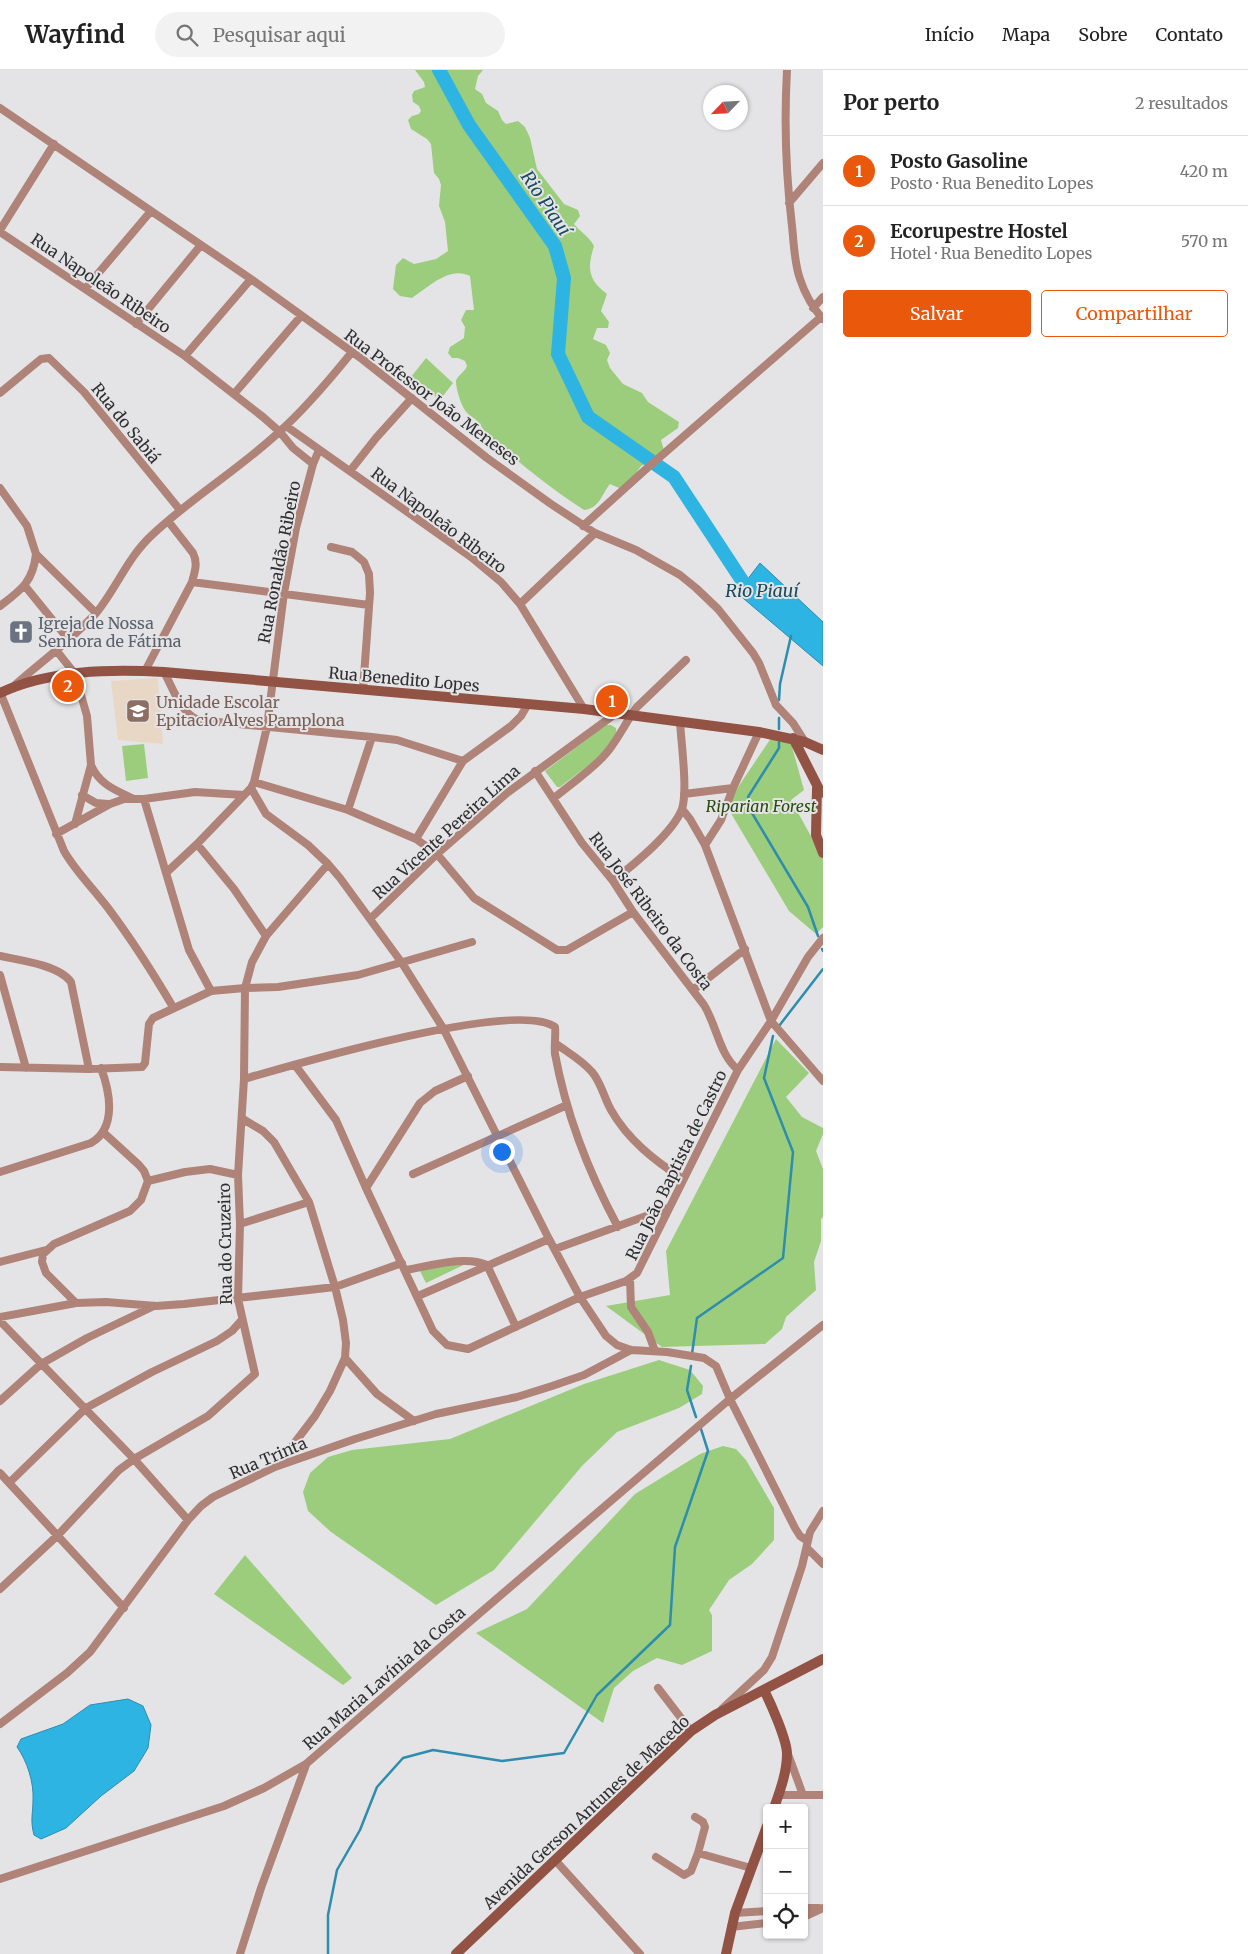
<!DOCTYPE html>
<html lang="pt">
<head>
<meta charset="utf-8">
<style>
	:root { --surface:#fff; --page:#f2f2f2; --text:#222; --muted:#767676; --line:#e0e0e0; --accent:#ea580c }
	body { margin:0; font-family:Merriweather,serif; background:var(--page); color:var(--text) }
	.controls { position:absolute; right:15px; bottom:15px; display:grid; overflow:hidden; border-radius:5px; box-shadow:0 1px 4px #0004 }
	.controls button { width:45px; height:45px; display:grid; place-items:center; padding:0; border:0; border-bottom:1px solid var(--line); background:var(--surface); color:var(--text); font:25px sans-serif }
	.compass { position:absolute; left:703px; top:15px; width:45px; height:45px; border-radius:50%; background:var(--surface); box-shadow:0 1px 4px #0004; rotate:245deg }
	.you { position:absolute; left:501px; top:1081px; width:18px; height:18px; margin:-12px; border:4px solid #fff; border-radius:50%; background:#1a73e8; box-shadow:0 0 0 8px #1a73e833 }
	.badge { display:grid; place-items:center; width:32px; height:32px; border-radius:50%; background:var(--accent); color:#fff; font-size:16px; font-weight:700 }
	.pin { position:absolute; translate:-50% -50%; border:2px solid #fff; box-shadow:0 1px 5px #0006 }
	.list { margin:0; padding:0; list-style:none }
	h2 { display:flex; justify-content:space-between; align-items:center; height:65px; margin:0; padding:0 20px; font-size:21px }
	h2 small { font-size:16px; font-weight:400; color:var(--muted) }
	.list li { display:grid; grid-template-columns:32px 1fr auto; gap:15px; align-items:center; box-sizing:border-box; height:70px; padding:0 20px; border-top:1px solid var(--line) }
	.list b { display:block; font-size:19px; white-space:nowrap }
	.list p { margin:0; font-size:16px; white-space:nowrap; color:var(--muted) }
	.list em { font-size:16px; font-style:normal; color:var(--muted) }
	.actions { display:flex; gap:10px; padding:15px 20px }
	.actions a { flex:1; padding:11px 0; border:1px solid var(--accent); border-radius:5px; text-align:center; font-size:18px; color:var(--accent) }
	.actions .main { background:var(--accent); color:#fff }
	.icon { flex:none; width:28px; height:28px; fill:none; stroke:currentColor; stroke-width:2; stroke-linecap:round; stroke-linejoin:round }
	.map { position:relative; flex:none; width:823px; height:1884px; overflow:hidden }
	header { display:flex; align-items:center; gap:30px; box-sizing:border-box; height:70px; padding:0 25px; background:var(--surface); border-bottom:1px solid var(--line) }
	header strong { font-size:24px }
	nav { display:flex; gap:28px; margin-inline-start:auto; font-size:18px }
	.search { width:350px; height:45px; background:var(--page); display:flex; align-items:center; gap:12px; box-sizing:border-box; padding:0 18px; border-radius:28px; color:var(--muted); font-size:19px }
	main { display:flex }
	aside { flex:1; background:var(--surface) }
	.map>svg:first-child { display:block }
	.education { fill:#e9d7c6 }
	.green { fill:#9ccd7d }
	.water { fill:#2eb4e2; stroke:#2e8cad }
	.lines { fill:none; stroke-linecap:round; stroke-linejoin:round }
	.stream { stroke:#2e8cad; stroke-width:2.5 }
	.river { stroke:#2eb4e2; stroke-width:14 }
	.street { stroke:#af8378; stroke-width:8 }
	.secondary { stroke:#925345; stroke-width:10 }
	.labels { text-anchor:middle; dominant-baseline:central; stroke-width:4; stroke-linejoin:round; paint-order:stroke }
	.street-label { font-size:16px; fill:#2f2f30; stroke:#e4e4e7 }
	.worship-label { font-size:16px; fill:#5b616d; stroke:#e4e4e7; text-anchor:start }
	.education-label { font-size:16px; fill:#785e54; stroke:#e4e4e7; text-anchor:start }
	.park-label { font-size:16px; font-style:italic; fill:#2a4a0e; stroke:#e4e4e7 }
	.water-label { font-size:18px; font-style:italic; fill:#174b5f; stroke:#e4e4e7 }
</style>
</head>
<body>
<header>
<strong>Wayfind</strong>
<div class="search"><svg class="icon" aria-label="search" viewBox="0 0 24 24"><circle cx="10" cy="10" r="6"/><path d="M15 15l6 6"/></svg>Pesquisar aqui</div>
<nav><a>Início</a><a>Mapa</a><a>Sobre</a><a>Contato</a></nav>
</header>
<main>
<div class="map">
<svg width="823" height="1884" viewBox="0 0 823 1884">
	<rect width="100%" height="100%" fill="#e4e4e7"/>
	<!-- education -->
	<path class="education" d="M158,608L163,674L118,670L111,611Z"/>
	<!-- green -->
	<path class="green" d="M415,0H483L478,6L475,19L482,24L486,33L498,41L502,50L506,54L518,51L525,57L530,68L537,99L564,134L578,140L580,146L574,154C580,162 589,166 594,176C587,198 588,210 607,224L601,241L609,252L608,258H597L593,269L606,275L610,283L607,290L610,298L623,314L642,323L648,332L679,352L678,358L661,370L664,380L653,390L641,396L628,414L619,418L610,414C601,425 600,438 584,440C556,422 532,403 507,382C502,378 496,376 492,371C487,366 483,358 478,352C475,348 470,346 467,343C461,336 456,319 456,311C456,307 465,302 467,296L465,291L458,288H452L448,283L450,277L464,268L465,257L461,250L466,240H474L470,206C449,196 429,217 412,228L400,226L393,219L396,195L403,188L414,194L436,189L448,181L445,152L439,136L441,115L439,109L434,103L431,74L427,69L411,59L408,50L412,46L419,44L421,41L419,36L413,32L412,25L414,21L425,17L424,12Z
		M426,288L453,313L440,330L411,307Z
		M606,655H611L616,658C620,675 573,707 560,717H557L545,701Z
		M771,668L791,673L804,720L791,730L823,788V857L816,864L789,841L726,735Z
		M144,674L148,708L126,711L122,676Z
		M776,969L809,1003L786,1027L802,1047L823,1058V1064L816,1081L823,1099V1147L821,1149V1171L814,1192L816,1220L786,1247L782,1259L765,1274L662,1277L606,1236L670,1225L666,1181Z
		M474,1190L426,1213L419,1199Z
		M659,1290L690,1300L703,1316L702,1324L679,1338L617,1362L582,1396L494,1500L436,1535L331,1462L308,1441L303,1422L310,1403L328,1387L352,1380L450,1369L584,1314Z
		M723,1376L736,1379L746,1390L774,1438V1470L752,1494L729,1510L709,1540L712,1545V1581L682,1595L657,1588L633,1601L614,1618L603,1653L476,1563L527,1539L635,1424L700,1384Z
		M245,1485L352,1608L343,1615L214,1524Z"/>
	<!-- water -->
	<path class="water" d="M760,493L823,552V596L737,523Z
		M128,1629L143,1636L151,1655L148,1678L134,1701L101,1726L66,1758L41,1769L34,1765C30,1750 33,1744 33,1730C34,1712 27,1691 17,1677L21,1669L63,1654L90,1635Z"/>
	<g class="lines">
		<!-- stream -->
		<path class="stream" d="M779,630L780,614L791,566
			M779,659V648
			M779,672V678L748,727L752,743L808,837L818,866
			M822,879L823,881
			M779,956L823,899
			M692,1284L697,1248L783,1188L793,1082L764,1008L773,966
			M691,1296L687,1320L696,1347
			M328,1884V1845L337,1800L360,1760L377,1717L403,1688L433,1680L502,1691L564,1683L597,1625L670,1555L675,1477L708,1381L701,1359"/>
		<!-- river -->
		<path class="river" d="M439,0L469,55L555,176L564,208L558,284L588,347L674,407L743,512L756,526"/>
		<!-- street -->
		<path class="street" d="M787,0C784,52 786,105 792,156C794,174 794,192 800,209C805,224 812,237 823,249
			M0,38L251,209L362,289L487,388L551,434L595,463L636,480L657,492L680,505L696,518L718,539L753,583L759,593L776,635L793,653L805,672
			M789,133L823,93
			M0,160L54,74
			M0,162L185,286L263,347L280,362L293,378L313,394
			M85,219L151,141
			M813,238L823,227
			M136,254L201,175
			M185,286L251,209
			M0,323L41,289L49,288L84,322L180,440
			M234,324L301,246
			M286,356L471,487L501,512L520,534L584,639
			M350,401L376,368L412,328
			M0,418L27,456L36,484L96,543
			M583,456L645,400L821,247
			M331,477L352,482L357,486L364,492L369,504L370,523L363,620
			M192,512L369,535
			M25,516L68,569
			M520,534L595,463
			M0,536C21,520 33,512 36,484
			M56,580L75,604L87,646L91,695C99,714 115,720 132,728
			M145,601L192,512C195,501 198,493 193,483L168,451
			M164,602C173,618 180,642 198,650L372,667L397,670L463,691
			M15,615C42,591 73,569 97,542C117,517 128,487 152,465C191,428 238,400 278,363C303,341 331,308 352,282
			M0,622L64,781C76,802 93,818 108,838C132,870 153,903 173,937
			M535,701L582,773L613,811L633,842L704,935C717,956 719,984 738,1000
			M254,712L348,740L416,769L437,784L474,828L557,880H567L633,842
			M251,718L266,744L308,775L328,794L340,808L402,893L443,958L549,1169L580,1227L606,1266L617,1275L631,1280L667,1282L704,1288L716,1296L730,1329L795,1458L800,1466L808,1471
			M684,724L733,718L759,662
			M82,725L96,733L108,734
			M554,728C570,715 587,703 602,688C617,673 624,654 637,637L686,590
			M144,729L189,880L211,921
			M682,739L690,749L705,775L771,951L823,1011
			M348,740L372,667
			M75,754L91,695
			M56,764L110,734L124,729H144L195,722L244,725
			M416,769L463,691L511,656L521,646L528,634
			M197,774L234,819L266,866
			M705,775L721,750L733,718
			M167,802L197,774L251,718L254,712L267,657L284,523L296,458L313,394L319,380
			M613,811C633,795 673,763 682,739C688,720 681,672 680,651
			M370,849L437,784L507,723L615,644
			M0,886C19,890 59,895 71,912L89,999L0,997
			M0,905L26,998
			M693,920L745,879
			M555,973C567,982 582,990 592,1002C601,1012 604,1028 611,1040C628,1070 655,1091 683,1109
			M295,995L336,1050L366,1118L433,1261L447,1275L468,1279L580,1227L626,1211L637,1203L738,1000L771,951L808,887L823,868
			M89,999L142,997L145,993L149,954L153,948L211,921L245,918L278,917L358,905L472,872
			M244,1009C296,994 516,929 555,957C556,966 554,975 555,984C566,1044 589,1103 618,1157
			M243,1049L263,1061L274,1072L309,1132L335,1217L343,1250L346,1273L345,1288L330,1321L315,1346L277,1396
			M0,1102L91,1073C117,1058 110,1022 101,998
			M413,1104L567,1035
			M148,1111L185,1102L210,1099L238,1105
			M366,1118L420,1033L435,1021L468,1006
			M240,1154L309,1132
			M555,1179L668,1138
			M0,1192L46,1180
			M406,1200C430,1196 465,1185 487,1195L516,1257
			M630,1209L631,1237L648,1262L655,1281
			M418,1226L549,1169
			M76,1233L46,1203L42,1192L43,1184L54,1174L130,1141L141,1130L148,1111L144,1101L139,1095L104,1063
			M0,1247L76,1233L106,1232L156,1236L184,1234L335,1217L402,1193
			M0,1251L134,1389L188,1450
			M345,1288L377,1324L414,1351
			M0,1331L41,1294L87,1268L154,1236
			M0,1403L124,1538
			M9,1413L86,1338L152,1302L217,1271L232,1261L241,1251
			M807,1478L823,1494
			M0,1519L58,1465L119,1400L134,1389L208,1346L255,1304L238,1229L240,1154L238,1105L244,1009L245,918L252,892L266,866L328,794
			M658,1618L691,1661
			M722,1639L764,1600L772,1587L802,1496L810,1462L823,1441
			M0,1654L67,1603L90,1582L188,1450L201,1436L213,1427L275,1397L355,1369L436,1344L517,1327L552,1316L584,1305L631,1280
			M788,1684L803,1725
			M778,1725H823
			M695,1747L703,1752L705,1757L698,1783
			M656,1787L684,1805L691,1801L698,1783L751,1798
			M555,1790L640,1884
			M0,1809L224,1736L264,1718L306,1694L452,1567L730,1329L823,1255
			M804,1838H819
			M735,1843L767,1841
			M804,1847L823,1838
			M731,1857L767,1853
			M240,1884L261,1818L306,1695"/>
		<!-- secondary -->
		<path class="secondary" d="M0,623C49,600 110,599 164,602L584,639L759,662L805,672L823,680
			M793,668L821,723
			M817,718L816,765L823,783
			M764,1620C771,1634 787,1670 787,1684C787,1702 780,1721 774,1738
			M456,1884L691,1661L715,1645L823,1589
			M726,1884L735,1843L767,1756"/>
	</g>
	<!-- icons -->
	<defs>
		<symbol id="church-square" viewBox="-11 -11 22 22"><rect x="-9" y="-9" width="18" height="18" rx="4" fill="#6b7280" stroke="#e4e4e7"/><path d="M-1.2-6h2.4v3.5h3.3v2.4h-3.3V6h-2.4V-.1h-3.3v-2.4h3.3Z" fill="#fff"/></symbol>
		<symbol id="school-square" viewBox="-11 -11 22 22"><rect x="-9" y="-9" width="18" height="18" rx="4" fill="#8d6e63" stroke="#e4e4e7"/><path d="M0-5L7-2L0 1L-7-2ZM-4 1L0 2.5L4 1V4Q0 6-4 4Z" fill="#fff"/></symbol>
	</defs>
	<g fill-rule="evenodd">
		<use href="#church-square" x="7" y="548" width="28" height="28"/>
		<use href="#school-square" x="124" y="627" width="28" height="28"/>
	</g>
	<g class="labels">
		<!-- street labels -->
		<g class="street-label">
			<text transform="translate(101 213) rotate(34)">Rua Napoleão Ribeiro</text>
			<text transform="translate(432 327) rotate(37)">Rua Professor João Meneses</text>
			<text transform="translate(126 353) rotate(51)">Rua do Sabiá</text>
			<text transform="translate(439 450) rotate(37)">Rua Napoleão Ribeiro</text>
			<text transform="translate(279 492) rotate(-79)">Rua Ronaldão Ribeiro</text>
			<text transform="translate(404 609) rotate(5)">Rua Benedito Lopes</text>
			<text transform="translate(446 762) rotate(-42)">Rua Vicente Pereira Lima</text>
			<text transform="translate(651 841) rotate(53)">Rua José Ribeiro da Costa</text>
			<text transform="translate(676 1095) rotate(-64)">Rua João Baptista de Castro</text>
			<text transform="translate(225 1174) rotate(-91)">Rua do Cruzeiro</text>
			<text transform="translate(268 1388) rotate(-23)">Rua Trinta</text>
			<text transform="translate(384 1608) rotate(-41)">Rua Maria Lavínia da Costa</text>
			<text transform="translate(586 1742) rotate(-43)">Avenida Gerson Antunes de Macedo</text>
		</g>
		<!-- worship labels -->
		<g class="worship-label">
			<text x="38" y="553">Igreja de Nossa<tspan x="38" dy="18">Senhora de Fátima</tspan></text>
		</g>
		<!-- education labels -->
		<g class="education-label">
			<text x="156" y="632">Unidade Escolar<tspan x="156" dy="18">Epitacio Alves Pamplona</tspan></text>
		</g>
		<!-- park labels -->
		<g class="park-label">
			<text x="761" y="736">Riparian Forest</text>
		</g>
		<!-- water labels -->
		<g class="water-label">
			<text transform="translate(546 133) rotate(56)">Rio Piauí</text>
			<text x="762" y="520">Rio Piauí</text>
		</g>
	</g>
</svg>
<div class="controls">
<button>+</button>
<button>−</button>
<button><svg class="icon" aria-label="locate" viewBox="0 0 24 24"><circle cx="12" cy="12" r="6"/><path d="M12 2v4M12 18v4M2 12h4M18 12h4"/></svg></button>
</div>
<svg class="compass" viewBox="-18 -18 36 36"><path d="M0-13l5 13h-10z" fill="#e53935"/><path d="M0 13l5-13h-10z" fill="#767676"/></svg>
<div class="you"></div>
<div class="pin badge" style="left:612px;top:631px">1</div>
<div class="pin badge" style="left:68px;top:616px">2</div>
</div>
<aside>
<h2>Por perto<small>2 resultados</small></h2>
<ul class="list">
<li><span class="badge">1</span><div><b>Posto Gasoline</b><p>Posto · Rua Benedito Lopes</p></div><em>420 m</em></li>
<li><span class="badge">2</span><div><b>Ecorupestre Hostel</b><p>Hotel · Rua Benedito Lopes</p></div><em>570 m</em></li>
</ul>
<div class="actions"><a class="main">Salvar</a><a>Compartilhar</a></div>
</aside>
</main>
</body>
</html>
